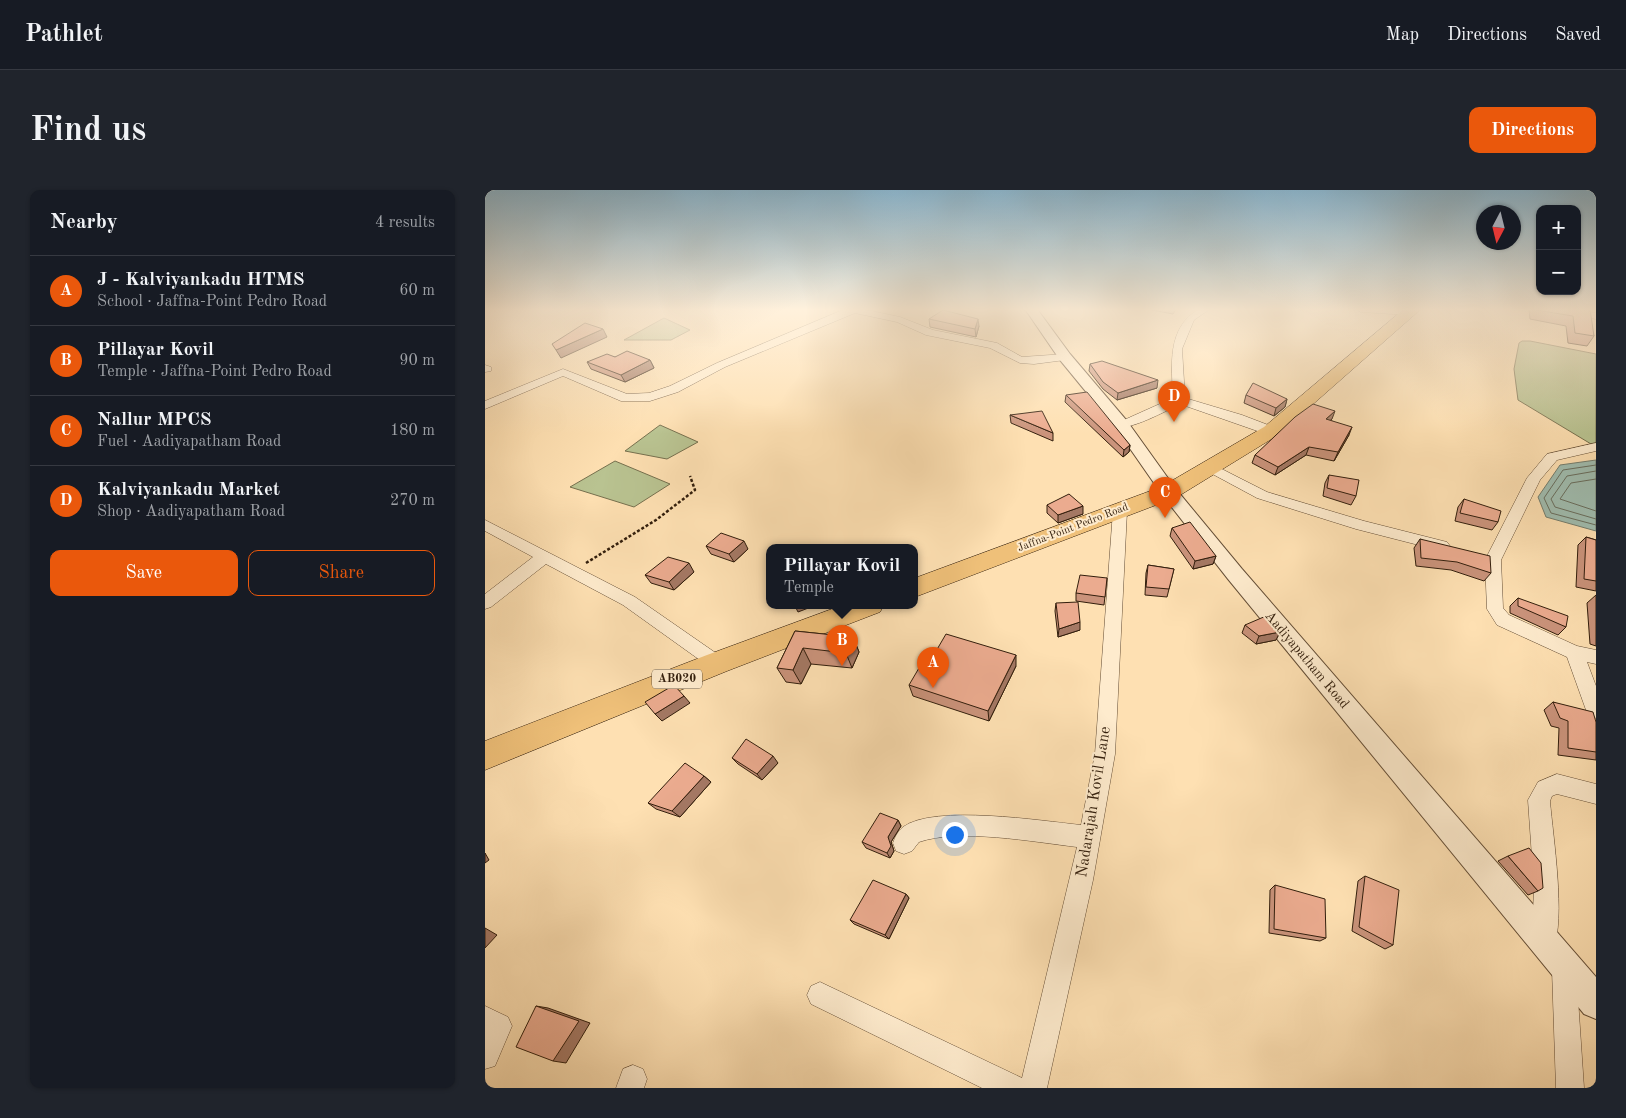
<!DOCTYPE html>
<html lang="en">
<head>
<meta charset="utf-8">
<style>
	:root { --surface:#171b24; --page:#20242c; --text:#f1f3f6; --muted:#9ea1a6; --line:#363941; --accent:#ea580c }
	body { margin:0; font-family:"Old Standard TT",serif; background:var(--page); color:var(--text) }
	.controls { position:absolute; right:15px; top:15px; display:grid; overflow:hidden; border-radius:10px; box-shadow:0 1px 4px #0004 }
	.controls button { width:45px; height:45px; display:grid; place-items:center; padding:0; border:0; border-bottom:1px solid var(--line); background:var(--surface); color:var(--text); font:25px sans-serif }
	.compass { position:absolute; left:991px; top:15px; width:45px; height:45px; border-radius:50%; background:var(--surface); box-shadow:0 1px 4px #0004; rotate:187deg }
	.you { position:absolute; left:469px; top:644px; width:18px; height:18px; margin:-12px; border:4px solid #fff; border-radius:50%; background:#1a73e8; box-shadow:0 0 0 8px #1a73e833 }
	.badge { display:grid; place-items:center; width:32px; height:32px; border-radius:50%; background:var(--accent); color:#fff; font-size:16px; font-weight:700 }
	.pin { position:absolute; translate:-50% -41px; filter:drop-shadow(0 1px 2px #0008) }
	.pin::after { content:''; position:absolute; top:26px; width:18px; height:15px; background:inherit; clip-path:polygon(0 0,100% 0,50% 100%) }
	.popup { position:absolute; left:281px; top:354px; width:152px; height:65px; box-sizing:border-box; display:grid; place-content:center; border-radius:10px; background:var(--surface); filter:drop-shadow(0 1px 4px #0005); font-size:16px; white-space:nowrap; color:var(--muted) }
	.popup b { font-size:19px; color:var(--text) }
	.popup::after { content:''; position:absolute; left:50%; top:100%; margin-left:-10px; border:10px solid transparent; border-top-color:var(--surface) }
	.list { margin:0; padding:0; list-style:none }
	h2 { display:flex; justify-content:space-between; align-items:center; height:65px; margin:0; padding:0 20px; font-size:21px }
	h2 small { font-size:16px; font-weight:400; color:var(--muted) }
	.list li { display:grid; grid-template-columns:32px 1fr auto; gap:15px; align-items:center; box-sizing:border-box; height:70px; padding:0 20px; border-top:1px solid var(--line) }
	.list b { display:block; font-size:19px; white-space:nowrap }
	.list p { margin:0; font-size:16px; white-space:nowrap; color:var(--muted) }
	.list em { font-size:16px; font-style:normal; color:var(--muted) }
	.actions { display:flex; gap:10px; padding:15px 20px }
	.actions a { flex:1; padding:11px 0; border:1px solid var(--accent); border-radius:10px; text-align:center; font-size:18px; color:var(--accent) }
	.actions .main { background:var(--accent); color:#fff }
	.map { position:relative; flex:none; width:1111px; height:898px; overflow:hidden; border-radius:10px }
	header { display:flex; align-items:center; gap:30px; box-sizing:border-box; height:70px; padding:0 25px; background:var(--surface); border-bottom:1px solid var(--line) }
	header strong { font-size:24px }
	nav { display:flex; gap:28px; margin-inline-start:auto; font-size:18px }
	.intro { display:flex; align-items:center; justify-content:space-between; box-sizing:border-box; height:120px; padding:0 30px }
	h1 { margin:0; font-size:35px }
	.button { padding:12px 22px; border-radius:10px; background:var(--accent); color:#fff; font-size:18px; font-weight:700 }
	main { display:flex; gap:30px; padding:0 30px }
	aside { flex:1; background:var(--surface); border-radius:10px; box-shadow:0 1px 4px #0004 }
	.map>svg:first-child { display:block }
	.green { fill:#b9c391; stroke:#76704e }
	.water { fill:#a0bdb0; stroke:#747d6e }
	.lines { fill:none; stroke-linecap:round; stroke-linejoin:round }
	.shore { stroke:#696e5e; stroke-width:1 }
	.minor-casing { stroke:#654e36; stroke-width:1 }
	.tertiary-casing { stroke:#654e36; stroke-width:2 }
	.primary-casing { stroke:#321e0c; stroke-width:1 }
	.path { stroke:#321e0c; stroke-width:2.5; stroke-dasharray:3 2; stroke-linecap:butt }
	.minor { fill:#feebcd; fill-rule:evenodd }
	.tertiary { fill:#feebcd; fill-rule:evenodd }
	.primary { fill:#efc079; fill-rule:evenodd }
	.wall { fill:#ca937b; stroke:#321e0c }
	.shaded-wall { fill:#a47864; stroke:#321e0c }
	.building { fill:#ebab8f; stroke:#321e0c }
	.labels { text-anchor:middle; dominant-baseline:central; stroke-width:4; stroke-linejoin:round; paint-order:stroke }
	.far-street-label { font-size:11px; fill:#321e0c; stroke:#feebcd }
	.shield { fill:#feebcd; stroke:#6f5c46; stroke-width:1 }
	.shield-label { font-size:12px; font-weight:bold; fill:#321e0c }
	.street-label { font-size:14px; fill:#321e0c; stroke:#feebcd }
	.near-street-label { font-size:16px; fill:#321e0c; stroke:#feebcd }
</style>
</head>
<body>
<header>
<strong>Pathlet</strong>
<nav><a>Map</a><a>Directions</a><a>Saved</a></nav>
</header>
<div class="intro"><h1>Find us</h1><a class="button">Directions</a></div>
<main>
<aside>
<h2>Nearby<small>4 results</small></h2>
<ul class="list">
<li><span class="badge">A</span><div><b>J - Kalviyankadu HTMS</b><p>School · Jaffna-Point Pedro Road</p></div><em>60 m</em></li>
<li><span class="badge">B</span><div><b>Pillayar Kovil</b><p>Temple · Jaffna-Point Pedro Road</p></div><em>90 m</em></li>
<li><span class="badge">C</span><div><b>Nallur MPCS</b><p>Fuel · Aadiyapatham Road</p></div><em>180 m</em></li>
<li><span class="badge">D</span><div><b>Kalviyankadu Market</b><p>Shop · Aadiyapatham Road</p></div><em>270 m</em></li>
</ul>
<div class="actions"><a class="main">Save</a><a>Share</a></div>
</aside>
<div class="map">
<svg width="1111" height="898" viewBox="0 0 1111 898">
	<rect width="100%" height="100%" fill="#fee0b2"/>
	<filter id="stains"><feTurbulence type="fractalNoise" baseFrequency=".004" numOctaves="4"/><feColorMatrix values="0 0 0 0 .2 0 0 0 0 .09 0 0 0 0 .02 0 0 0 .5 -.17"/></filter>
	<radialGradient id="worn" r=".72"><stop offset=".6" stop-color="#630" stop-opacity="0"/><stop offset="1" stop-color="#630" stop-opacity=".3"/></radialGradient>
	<!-- green -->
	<path class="green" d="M179,128L205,140L186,150H139Z
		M1037,151H1045L1111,164V257L1033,210L1029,179L1034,153Z
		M175,235L213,252L182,269L140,261Z
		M130,271L185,294L149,317L85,297Z"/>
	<!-- water -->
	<path class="water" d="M1111,270V341L1061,327L1053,307L1075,275Z"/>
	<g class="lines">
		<!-- shore -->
		<path class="shore" d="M1111,275L1078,280L1059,308L1066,323L1111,335
			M1111,281L1082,286L1066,309L1070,317L1111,329
			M1111,289L1086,293L1075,309L1111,321"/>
		<defs>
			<path id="minor" d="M360,119H377L415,127L448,140L512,153L537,167L580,164L586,167L580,170L549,174L535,173L505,158L441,145L412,132L370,123L240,177L193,202L165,211H136L78,186L0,219V211L78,179L142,204L164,203L185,196L232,173Z
				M714,119H725L709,130L697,159L700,208L757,225L791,238L792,241L791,244H781L695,214C681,221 646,240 632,237L630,234L688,208C687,176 681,138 714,119Z
				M871,119H917L929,122L924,125L876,122Z
				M1064,119H1084L1111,123V129L1069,122Z
				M0,175L6,177V181L0,182Z
				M1111,253V261L1072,270L1055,290L1016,370L1018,418L1024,425L1092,456L1111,460V474L1102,472L1111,496V528L1104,526L1101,520L1082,467L1012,435L1002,419L1000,370L1042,288L1062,264Z
				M725,273L782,302L879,331L962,352L965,356L962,360L957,361L871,339L772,308L720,280L718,277L720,274Z
				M635,316L642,321L630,564L608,690L562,898H497L326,814L322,805L326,796L335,792L537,888L592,657C549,652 474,638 434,652L427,661L419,664L411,661L408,653C410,647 413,641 418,637C449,614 557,631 596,635L610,564L628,321Z
				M0,330L150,407L238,468L241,473L238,478L232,480L226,478L138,415L61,374L6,417L0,419V404L48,367L0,341Z
				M1072,584L1111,594V614L1072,604L1067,606L1065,611C1068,647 1081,728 1068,760L1059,763L1050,760L1047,751L1049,696L1043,610L1053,592Z
				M1079,767L1088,770L1091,779L1099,898H1071L1067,779L1070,770Z
				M0,816L23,827L27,836L10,876L0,879Z
				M148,875L158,879L162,889L159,898H131L138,879Z"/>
			<path id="tertiary" d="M540,119H552L585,164L642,231L690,298L757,379L1111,787V829L1099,824L743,389L678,306L630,237L575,170Z"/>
			<path id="primary" d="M919,119H936L793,245L692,307L430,407V388L676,297L779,237Z
				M358,415H399L395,422L242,481L0,580V551L222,465Z"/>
		</defs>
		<!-- minor casing -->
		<use href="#minor" class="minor-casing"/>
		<!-- tertiary casing -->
		<use href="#tertiary" class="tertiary-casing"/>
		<!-- primary casing -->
		<use href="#primary" class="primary-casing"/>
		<!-- path -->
		<path class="path" d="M101,373L171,330L210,300L205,286"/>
		<!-- minor -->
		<use href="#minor" class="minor"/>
		<!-- tertiary -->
		<use href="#tertiary" class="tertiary"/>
		<!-- primary -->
		<use href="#primary" class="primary"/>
	</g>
	<!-- wall -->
	<path class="wall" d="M668,119H691L688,124L667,120Z
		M1044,119H1101L1109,146L1102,156L1083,153L1081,136L1045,129Z
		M444,129L494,136L491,147L445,137Z
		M130,167L165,170L169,178L140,192L106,179L102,172Z
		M605,174L672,198L632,210L618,199L604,181Z
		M581,205L645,255L644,262L638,267L580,212Z
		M761,205L802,209L800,217L789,226L759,213Z
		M525,225L568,243V251L526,233Z
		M847,229L846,230L864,245L849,271L821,265L790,285L767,273L770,265Z
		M844,285L871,306L866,315L838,306L840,293Z
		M979,309L1013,332L1007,340L970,331L973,317Z
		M562,315L598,324L573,333L562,323Z
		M687,338L731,366L728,374L708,379L685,346Z
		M1101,347L1111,350V401L1091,397L1093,355Z
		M935,349L1006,383L999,391L966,380L931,376L929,358Z
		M221,356L263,359L249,372L226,364Z
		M663,375L689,379L682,407L660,405L661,383Z
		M209,382L189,400L166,393L160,385Z
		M622,388L619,415L591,411V403Z
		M1111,405V456L1105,454L1102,413Z
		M1033,408L1081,437L1073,445L1025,423V416Z
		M571,413L595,440L573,447L570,421Z
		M760,435L795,442L791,450L771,454L757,443Z
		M310,441L368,447L374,462L367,478L326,474L316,494L301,492L292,478Z
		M531,476L504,531L428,506L424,495L440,480Z
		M1068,512L1111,532V570L1073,565L1074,538L1066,536L1059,520Z
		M247,568L293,573L277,590L253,574Z
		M219,586L226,592L195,627L171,619L163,613Z
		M413,630L416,636L406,652L409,661L405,668L381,658L377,652Z
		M1023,666L1053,701L1043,705L1013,671Z
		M880,686L908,755L900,759L867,741L873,691Z
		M790,695L841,748L835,751L784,743L785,700Z
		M421,704L424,708L404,749L369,734L365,730Z"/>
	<!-- shaded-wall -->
	<path class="shaded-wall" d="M493,129L494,136L491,147L490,139Z
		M118,139L122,147L76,168L71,160Z
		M165,170L169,178L140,192L136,185Z
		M673,190L672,198L632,210L633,203Z
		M802,209L800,217L789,226L791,218Z
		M850,221L847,229L837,237L841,229Z
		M867,237L864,245L849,271L853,262Z
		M645,255L644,262L638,267L639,260Z
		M824,257L821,265L790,285L793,277Z
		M598,316V324L573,333V325Z
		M259,351L263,359L249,372L244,364Z
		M731,366L728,374L708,379L710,371Z
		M204,373L209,382L189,400L184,392Z
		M319,415H326V417L313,422L311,418Z
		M595,432V440L573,447L574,439Z
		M795,442L791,450L771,454L774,446Z
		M368,447L374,462L367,478L361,463Z
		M318,458L326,474L316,494L308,480Z
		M531,465V476L504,531L503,521Z
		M199,506L205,513L177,531L170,524Z
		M288,566L293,573L277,590L272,584Z
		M219,586L226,592L195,627L187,621Z
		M413,630L416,636L406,652L409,661L405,668L402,663L403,647Z
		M0,663L4,670L0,673Z
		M421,704L424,708L404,749L400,745Z
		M0,738L12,745L0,758Z
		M51,816L63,818L105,833L81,873L68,871Z"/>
	<!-- building -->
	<path class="building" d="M1051,119H1105L1109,146L1090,143L1088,126L1051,120Z
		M458,120L493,129L490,139L444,129Z
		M100,133L118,139L71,160L67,154Z
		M142,161L165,170L136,185L102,172L122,164L130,167Z
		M617,171L673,190L633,203L618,192L605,174Z
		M768,193L802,209L791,218L761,205Z
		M602,202L645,255L639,260L581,205Z
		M828,214L850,221L841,229L867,237L853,262L824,257L793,277L770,265L810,227Z
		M557,221L568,243L525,225Z
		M844,285L874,290L871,306L842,298Z
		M584,304L598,316L573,325L562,315Z
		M979,309L1016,321L1013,332L975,323Z
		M705,332L731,366L710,371L687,338Z
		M236,343L259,351L244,364L221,356Z
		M1101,347L1111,350V391L1099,389Z
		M935,349L1005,366L1006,383L972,372L936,368Z
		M183,367L204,373L184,392L160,385Z
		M663,375L689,379L684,399L661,397Z
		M595,385L622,388L620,407L591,403Z
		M1033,408L1083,426L1081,437L1033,416Z
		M593,412L595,432L574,439L571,413Z
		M310,415H319L311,418Z
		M781,426L795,442L774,446L760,435Z
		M310,441L368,447L361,463L318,458L308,480L292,478Z
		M461,444L531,465L503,521L424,495L434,478L440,480Z
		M189,495L199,506L170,524L160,512Z
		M1068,512L1108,522L1111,532V562L1083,558V531L1075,528Z
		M261,549L288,566L272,584L247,568Z
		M200,573L219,586L187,621L163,613Z
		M395,623L413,630L403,647L406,656L402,663L377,652Z
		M1044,658L1056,673L1058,698L1053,701L1023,666Z
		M880,686L914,700L908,755L874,737Z
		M388,690L421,704L400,745L365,730Z
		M790,695L840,709L841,748L789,739Z
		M51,816L94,831L68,871L31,857Z"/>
	<!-- sky -->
	<linearGradient id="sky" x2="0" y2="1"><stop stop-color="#8bb8d2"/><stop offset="0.49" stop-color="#fff1dc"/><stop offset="1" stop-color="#fff1dc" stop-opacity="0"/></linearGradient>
	<rect width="1111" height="244" fill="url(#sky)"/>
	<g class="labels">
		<!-- far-street labels -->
		<g class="far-street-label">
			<text transform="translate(588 338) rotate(-21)">Jaffna-Point Pedro Road</text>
		</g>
		<!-- shield labels -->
		<rect class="shield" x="167" y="479.5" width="50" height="19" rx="4"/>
		<g class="shield-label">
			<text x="192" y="489">AB020</text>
		</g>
		<!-- street labels -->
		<g class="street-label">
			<text transform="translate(822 470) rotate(50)">Aadiyapatham Road</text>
		</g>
		<!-- near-street labels -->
		<g class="near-street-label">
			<text transform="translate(609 612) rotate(-81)">Nadarajah Kovil Lane</text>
		</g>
	</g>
	<rect width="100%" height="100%" filter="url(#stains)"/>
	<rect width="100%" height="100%" fill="url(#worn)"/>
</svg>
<div class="controls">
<button>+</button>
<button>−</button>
</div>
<svg class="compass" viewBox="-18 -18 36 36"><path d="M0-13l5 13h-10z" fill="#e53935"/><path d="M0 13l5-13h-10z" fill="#9ea1a6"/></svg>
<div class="you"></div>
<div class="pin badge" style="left:448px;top:498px">A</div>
<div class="pin badge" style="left:357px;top:476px">B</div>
<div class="popup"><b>Pillayar Kovil</b>Temple</div>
<div class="pin badge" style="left:680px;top:328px">C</div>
<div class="pin badge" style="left:689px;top:232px">D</div>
</div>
</main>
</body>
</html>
